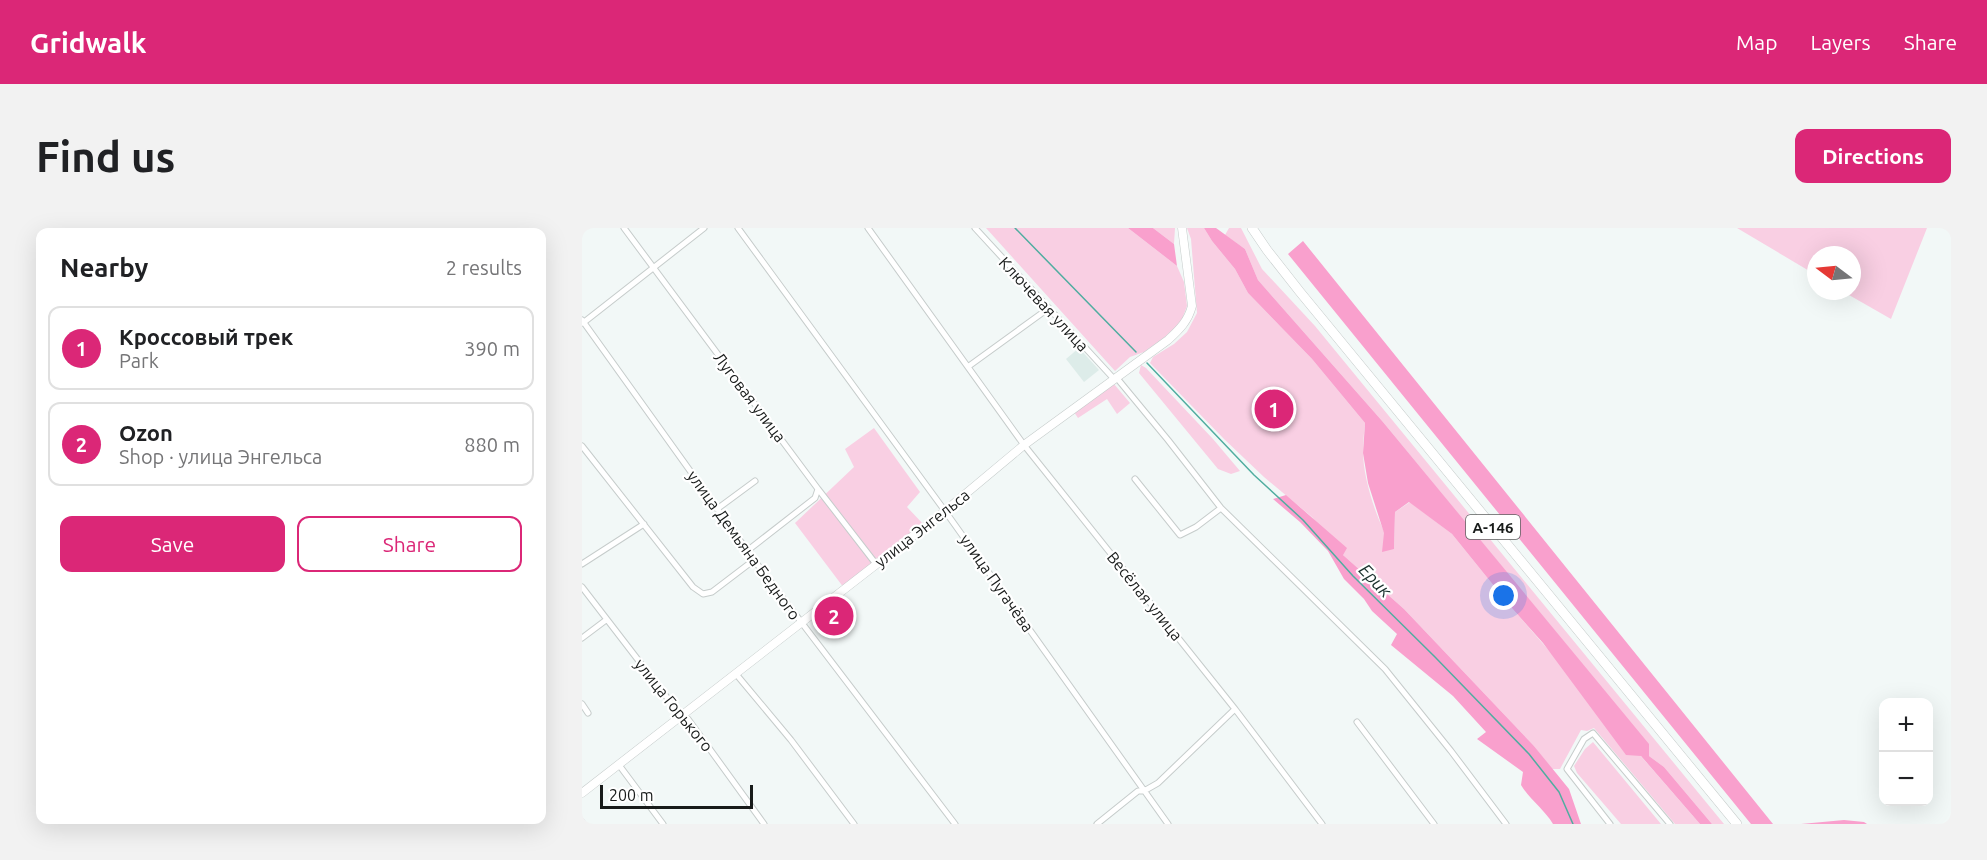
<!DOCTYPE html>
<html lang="en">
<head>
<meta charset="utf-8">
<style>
	:root { --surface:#fff; --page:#f2f2f2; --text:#202124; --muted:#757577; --line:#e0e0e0; --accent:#db2777 }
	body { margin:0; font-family:Ubuntu,sans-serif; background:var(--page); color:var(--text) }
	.controls { position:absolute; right:18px; bottom:18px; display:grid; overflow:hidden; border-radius:12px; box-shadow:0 6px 24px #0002 }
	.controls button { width:54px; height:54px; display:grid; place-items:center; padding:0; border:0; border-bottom:2px solid var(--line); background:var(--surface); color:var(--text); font:30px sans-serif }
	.compass { position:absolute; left:1225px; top:18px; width:54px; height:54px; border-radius:50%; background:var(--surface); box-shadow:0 6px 24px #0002; rotate:286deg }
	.scale { position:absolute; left:18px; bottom:15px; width:153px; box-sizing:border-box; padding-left:6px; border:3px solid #181b1a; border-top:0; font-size:16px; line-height:21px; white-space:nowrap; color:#181b1a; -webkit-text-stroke:4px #fff; paint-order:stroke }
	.you { position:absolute; left:922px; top:368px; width:21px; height:21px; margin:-15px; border:4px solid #fff; border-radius:50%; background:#1a73e8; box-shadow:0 0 0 9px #1a73e833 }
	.badge { display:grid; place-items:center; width:39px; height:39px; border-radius:50%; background:var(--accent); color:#fff; font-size:20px; font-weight:700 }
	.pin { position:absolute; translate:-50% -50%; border:3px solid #fff; box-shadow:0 2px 6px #0006 }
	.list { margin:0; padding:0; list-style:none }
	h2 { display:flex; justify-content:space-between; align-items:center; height:78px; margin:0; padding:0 24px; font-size:26px }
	h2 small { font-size:20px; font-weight:400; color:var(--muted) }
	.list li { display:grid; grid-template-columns:39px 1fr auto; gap:18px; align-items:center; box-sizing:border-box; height:84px; margin:0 12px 12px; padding:0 12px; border:2px solid var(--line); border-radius:12px }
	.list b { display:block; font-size:22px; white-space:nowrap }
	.list p { margin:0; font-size:20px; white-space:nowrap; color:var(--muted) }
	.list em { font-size:20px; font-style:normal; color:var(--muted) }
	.actions { display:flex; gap:12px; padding:18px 24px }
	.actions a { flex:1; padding:14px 0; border:2px solid var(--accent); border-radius:12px; text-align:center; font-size:21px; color:var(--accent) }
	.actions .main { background:var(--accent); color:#fff }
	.map { position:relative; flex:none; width:1369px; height:596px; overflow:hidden; border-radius:12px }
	header { display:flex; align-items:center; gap:36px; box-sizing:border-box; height:84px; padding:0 30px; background:var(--accent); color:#fff }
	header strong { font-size:28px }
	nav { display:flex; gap:33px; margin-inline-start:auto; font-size:21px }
	.intro { display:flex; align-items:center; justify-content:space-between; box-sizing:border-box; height:144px; padding:0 36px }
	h1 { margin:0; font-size:42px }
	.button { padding:15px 27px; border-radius:12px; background:var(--accent); color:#fff; font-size:21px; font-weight:700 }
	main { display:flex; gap:36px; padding:0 36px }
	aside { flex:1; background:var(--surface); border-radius:12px; box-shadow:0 6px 24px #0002 }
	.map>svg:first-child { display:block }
	.built { fill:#ddece9 }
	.green { fill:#f9cfe3 }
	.forest { fill:#f9a0cd }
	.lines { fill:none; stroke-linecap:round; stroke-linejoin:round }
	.stream { stroke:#50ada0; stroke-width:1.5 }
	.street-casing { stroke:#c6cccb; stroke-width:7 }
	.secondary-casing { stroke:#c6cccb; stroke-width:9 }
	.highway-casing { stroke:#c6cccb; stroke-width:10 }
	.street { stroke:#fff; stroke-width:5 }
	.secondary { stroke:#fff; stroke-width:8 }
	.highway { stroke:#fff; stroke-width:9 }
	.labels { text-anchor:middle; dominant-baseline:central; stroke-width:4.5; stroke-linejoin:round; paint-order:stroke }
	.shield { fill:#fff; stroke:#5d5f5f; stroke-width:1.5 }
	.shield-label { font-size:15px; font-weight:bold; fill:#181b1a }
	.street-label { font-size:16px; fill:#181b1a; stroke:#fff }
	.water-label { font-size:18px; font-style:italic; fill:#1a302d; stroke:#fff }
</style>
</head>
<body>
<header>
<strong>Gridwalk</strong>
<nav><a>Map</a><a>Layers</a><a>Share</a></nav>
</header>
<div class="intro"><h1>Find us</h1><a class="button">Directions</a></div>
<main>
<aside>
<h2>Nearby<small>2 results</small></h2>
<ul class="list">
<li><span class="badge">1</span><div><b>Кроссовый трек</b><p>Park</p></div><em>390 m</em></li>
<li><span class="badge">2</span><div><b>Ozon</b><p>Shop · улица Энгельса</p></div><em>880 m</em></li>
</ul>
<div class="actions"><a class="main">Save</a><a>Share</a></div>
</aside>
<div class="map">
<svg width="1369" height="596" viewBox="0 0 1369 596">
	<rect width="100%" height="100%" fill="#f2f8f7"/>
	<!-- built -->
	<path class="built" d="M497,120L517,142L502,154L484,131Z"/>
	<!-- green -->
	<path class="green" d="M404,0H546L595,38L602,54L605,78L599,94L583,109L562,124L548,129L533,143Z
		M571,0H593L592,16Z
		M605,0H622L630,13L653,41L666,65L730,131L783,195C782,205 781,214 781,223C781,252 796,297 812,321L813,284L828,274L870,306L929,379L1118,596H1093L1012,500L1005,503L999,502L978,541H970L952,518L822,381L761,327L730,289L682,249L642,211L568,135L571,129L592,116L605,104L615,85L609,11Z
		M647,0H659L680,41L733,98L1142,596H1130L1082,539L1067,528L1066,516L801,194L676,52L663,21L643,7Z
		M1155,0H1345L1309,91L1260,63H1270V27H1234V47Z
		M559,137L564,140L631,211L658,243L649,246L636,241L557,145Z
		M532,156L548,175L535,186L525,171L496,190L492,184Z
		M292,200L338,264L325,279L343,298L262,360L213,295L272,239L263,221Z
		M1011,514L1079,596H1039L995,545L992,538L1003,521Z"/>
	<!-- forest -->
	<path class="forest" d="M546,0H571L592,16L595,38Z
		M622,0H634L663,21L676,52L801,194L1067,516V528L1082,539L1130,596H1118L1059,528L1044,527L961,415L929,379L870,306L827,274L813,284L812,321L800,324L802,305L786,255L781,225L783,195L730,131L666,65L653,41L630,13Z
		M721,13L1191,596H1169L706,26Z
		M704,267L765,320L761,327L822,381L952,518L987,561L999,596H971C962,581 948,572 939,557L941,544L895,511L904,504L871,468L809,417L815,406L790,383L782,371L762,351L746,323L718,294L691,271Z
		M1262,592L1282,594L1285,596H1219Z"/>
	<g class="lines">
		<!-- stream -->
		<path class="stream" d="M433,0L554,124
			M565,135L672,247L721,292L771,348L853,429L947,526L977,564L991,596"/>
		<defs>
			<path id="street" d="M42,0L236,261L233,270L165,323
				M156,0L363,283L586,596
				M286,0L442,217L653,481L740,596
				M393,0L532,151
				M0,92L172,332L373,596
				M1,95L122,0
				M387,138L467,80
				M534,149L586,212L639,280L803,441L869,523L924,596
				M0,218L111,359L121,366L130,364L172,332
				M553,251L598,307L614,299L639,280
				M236,261L294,336
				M135,281L173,253
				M0,336L62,296
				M0,359L100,489L106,491L182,596
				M0,410L24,392
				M154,446L209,512L272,596
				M0,476L6,485
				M775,494L852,596
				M37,537L81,596
				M0,594L1,596
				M515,596L556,563H562L576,555L653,481
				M1028,596L985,541L1002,511L1011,505L1088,596"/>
			<path id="secondary" d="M0,565L363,283L442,217L586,112C598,101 606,93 610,78L600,0"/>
			<path id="highway" d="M670,0L685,22L718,64L1155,596"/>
		</defs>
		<!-- street casing -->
		<use href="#street" class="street-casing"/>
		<!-- secondary casing -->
		<use href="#secondary" class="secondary-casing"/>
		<!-- highway casing -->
		<use href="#highway" class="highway-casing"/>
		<!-- street -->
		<use href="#street" class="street"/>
		<!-- secondary -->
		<use href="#secondary" class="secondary"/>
		<!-- highway -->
		<use href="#highway" class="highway"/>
	</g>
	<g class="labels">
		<!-- shield labels -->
		<rect class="shield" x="884" y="287" width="54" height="24" rx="4.5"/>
		<g class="shield-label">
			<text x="911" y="299">А-146</text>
		</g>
		<!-- street labels -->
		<g class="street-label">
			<text transform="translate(462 76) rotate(47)">Ключевая улица</text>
			<text transform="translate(168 169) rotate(53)">Луговая улица</text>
			<text transform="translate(340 300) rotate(-38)">улица Энгельса</text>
			<text transform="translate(162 317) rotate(54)">улица Демьяна Бедного</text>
			<text transform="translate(415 355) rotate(55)">улица Пугачёва</text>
			<text transform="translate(563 368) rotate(51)">Весёлая улица</text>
			<text transform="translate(92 477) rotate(51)">улица Горького</text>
		</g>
		<!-- water labels -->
		<g class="water-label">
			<text transform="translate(794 352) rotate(46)">Ерик</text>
		</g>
	</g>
</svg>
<div class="controls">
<button>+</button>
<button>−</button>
</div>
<svg class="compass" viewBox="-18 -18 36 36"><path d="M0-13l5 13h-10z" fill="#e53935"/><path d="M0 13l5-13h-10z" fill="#757577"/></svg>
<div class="scale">200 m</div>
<div class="you"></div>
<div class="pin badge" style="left:692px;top:181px">1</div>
<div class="pin badge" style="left:252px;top:388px">2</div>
</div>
</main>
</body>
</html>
